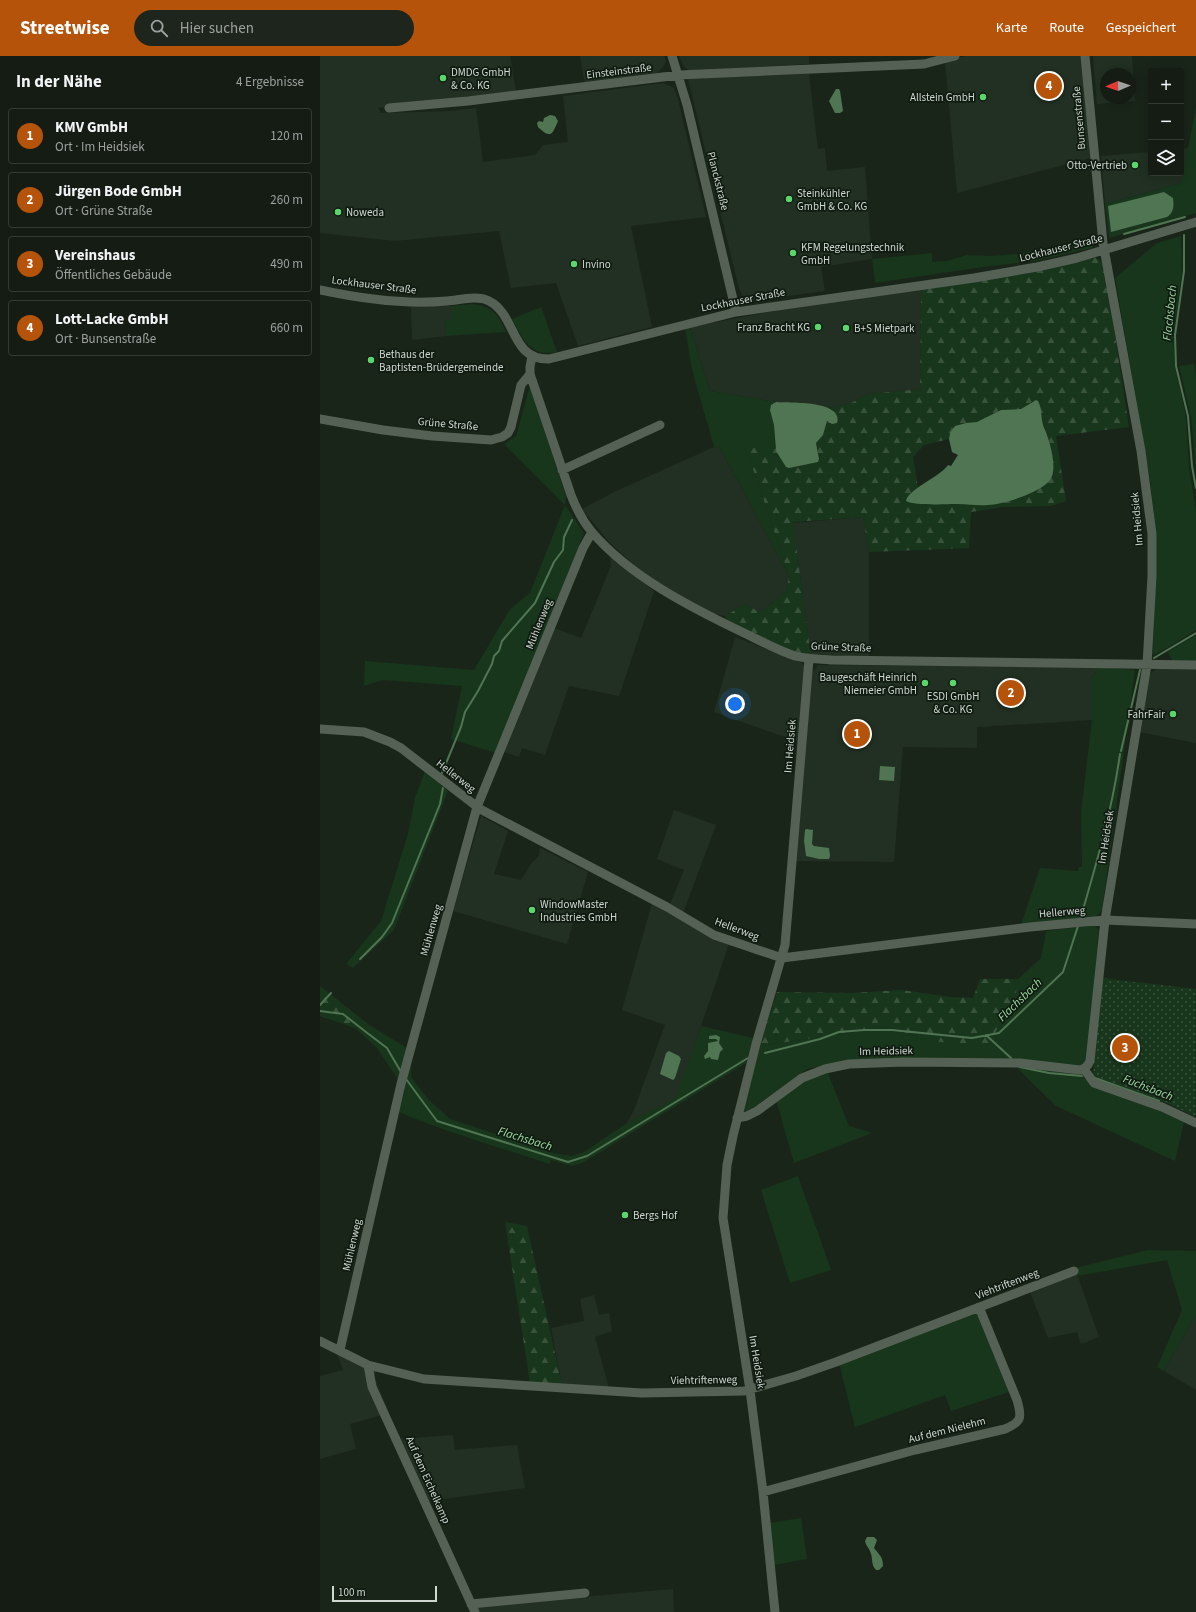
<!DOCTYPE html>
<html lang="de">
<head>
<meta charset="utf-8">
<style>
	:root { --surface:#141c14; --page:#1d251d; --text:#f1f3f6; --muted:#9da1a0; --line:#333a34; --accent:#b45309 }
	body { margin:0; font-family:"Source Sans 3",sans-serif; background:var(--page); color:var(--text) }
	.controls { position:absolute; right:12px; top:12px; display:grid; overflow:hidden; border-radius:4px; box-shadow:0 2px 10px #0003 }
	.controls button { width:36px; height:36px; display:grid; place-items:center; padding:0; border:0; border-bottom:1px solid var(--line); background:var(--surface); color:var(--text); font:20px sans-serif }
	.compass { position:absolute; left:780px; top:12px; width:36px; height:36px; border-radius:50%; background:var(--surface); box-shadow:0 2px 10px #0003; rotate:268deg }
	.scale { position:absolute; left:12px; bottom:10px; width:105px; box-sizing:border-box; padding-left:4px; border:2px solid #cfd7d0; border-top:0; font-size:11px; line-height:14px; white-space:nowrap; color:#cfd7d0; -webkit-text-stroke:3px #101b11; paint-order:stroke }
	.you { position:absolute; left:415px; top:648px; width:14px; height:14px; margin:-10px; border:3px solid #fff; border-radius:50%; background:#1a73e8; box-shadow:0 0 0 6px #1a73e833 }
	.badge { display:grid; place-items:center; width:26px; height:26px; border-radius:50%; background:var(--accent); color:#fff; font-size:13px; font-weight:700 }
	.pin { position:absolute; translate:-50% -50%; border:2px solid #fff; box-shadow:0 1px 4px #0006 }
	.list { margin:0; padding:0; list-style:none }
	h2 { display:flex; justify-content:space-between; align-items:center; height:52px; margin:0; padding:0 16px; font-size:17px }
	h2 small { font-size:13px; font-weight:400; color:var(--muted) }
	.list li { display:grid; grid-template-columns:26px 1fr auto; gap:12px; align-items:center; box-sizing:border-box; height:56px; margin:0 8px 8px; padding:0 8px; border:1px solid var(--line); border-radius:4px }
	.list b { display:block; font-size:15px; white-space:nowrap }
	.list p { margin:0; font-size:13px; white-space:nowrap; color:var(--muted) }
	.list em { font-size:13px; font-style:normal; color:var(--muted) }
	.icon { flex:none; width:22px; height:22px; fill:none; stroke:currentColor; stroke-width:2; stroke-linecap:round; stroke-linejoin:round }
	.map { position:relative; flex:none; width:876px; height:1556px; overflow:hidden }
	header { display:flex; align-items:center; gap:24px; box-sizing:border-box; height:56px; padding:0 20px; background:var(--accent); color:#fff }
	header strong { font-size:19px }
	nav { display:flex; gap:22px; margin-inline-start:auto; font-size:14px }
	.search { width:280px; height:36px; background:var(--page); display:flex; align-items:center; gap:10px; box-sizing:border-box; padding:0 14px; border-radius:22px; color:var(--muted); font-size:15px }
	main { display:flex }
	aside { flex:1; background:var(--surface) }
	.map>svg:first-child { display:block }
	.built { fill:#213022; fill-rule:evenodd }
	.grass { fill:#18361c }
	.forest { fill:url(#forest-firs); fill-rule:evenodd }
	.garden { fill:url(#garden-dots) }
	.water { fill:#507553 }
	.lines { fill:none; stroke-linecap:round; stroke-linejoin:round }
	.stream { stroke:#507553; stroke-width:2 }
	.minor { stroke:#556155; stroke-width:9 }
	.poi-dot { fill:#5cd56d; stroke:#101b11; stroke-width:1.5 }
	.labels { text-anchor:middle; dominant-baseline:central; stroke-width:3.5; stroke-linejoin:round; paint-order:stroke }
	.street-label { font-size:11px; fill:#cfd7d0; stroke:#101b11 }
	.poi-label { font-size:11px; fill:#cfd7d0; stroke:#101b11; text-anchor:start }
	.water-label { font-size:12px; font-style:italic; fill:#a0dca4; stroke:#101b11 }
</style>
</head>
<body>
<header>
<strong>Streetwise</strong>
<div class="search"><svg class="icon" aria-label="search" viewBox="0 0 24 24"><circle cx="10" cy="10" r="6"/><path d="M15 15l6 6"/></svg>Hier suchen</div>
<nav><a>Karte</a><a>Route</a><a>Gespeichert</a></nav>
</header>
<main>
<aside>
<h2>In der Nähe<small>4 Ergebnisse</small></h2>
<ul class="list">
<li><span class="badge">1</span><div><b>KMV GmbH</b><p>Ort · Im Heidsiek</p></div><em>120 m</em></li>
<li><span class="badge">2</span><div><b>Jürgen Bode GmbH</b><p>Ort · Grüne Straße</p></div><em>260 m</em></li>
<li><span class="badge">3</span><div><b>Vereinshaus</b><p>Öffentliches Gebäude</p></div><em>490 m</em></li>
<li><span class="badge">4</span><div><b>Lott-Lacke GmbH</b><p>Ort · Bunsenstraße</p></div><em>660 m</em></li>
</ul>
</aside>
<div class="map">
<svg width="876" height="1556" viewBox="0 0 876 1556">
	<defs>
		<pattern id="forest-firs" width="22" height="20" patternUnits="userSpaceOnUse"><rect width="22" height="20" fill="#18361c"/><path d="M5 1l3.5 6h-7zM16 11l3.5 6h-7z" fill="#39523c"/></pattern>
		<pattern id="garden-dots" width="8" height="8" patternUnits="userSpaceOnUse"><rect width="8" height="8" fill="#18361c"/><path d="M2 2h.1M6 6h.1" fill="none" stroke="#39523c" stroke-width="1.8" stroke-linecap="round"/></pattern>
	</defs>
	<rect width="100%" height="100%" fill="#1a251a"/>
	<!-- built -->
	<path class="built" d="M0,0H190L196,35L58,52L61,57L130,55L156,52L163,106L215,99L223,89L248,86L243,40L343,27L354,32L358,43L386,161L311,170L332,271L258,290L236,227L191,232L179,175L75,185L0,177Z
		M260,0H344L346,5L343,11L336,18L265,28Z
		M359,0H489V8L370,15L364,11Z
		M646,0H762L770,102L637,137L625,5Z
		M773,0H812L815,45L777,48ZM786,18H810V42H786Z
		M489,18L498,93L505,92L507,115L545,111L552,203L501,211L505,235L431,245L422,239L419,233L368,23Z
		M869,92L861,127L785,148L781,100L831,96V117H861V93Z
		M601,233L600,333L549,338L531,347L509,352L484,347L456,346L390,335L370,271L470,252Z
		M132,250V264H125L126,280L92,284L91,251Z
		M394,391L400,392L469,520L466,536L440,556L425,548L405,560L386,556L358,540L314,509L289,486L262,453L294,436Z
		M543,461L549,496V602L491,601L473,467Z
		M290,500L334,535L299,640L249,630L225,699L202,692L199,701L184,696L234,572L261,582L291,510Z
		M415,581L482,607L486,615L479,686L394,656Z
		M498,609L776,611V616L772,622V664L657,671V692L583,691L574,806L475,805L491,618Z
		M837,613H876V687L819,676L829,621L832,616Z
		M354,754L396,769L363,857L350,848L364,814L337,803Z
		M161,760L188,775L174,818L201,824L211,808L219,800L220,792L268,816L247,888L133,855Z
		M332,847L391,881L409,888L356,1043L307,1067L314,1054L345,969L302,954Z
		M755,1212L779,1281L761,1288L757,1276L728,1282L710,1236Z
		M274,1239L279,1259L289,1257L292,1275L275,1281L289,1332L242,1329L231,1272L264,1265L260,1243Z
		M876,1258V1334L844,1315Z
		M17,1298L57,1315L54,1320L69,1357L30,1368L36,1393L0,1403V1320L23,1314Z
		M133,1379L135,1394L197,1389L205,1432L109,1445L81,1383Z
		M353,1533L354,1556H158L155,1550Z"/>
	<!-- grass -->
	<path class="grass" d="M876,52V157L789,182L785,148L861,127Z
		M861,180L862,216L853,279L855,311L866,361L869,412L876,456V574L847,592L833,599L836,477L830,424L795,222L837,187Z
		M777,182L772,192L715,205L670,210L555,227L552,203L612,197V206L627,205L647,199L670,200L699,198Z
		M152,248C172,250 178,258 186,276L126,280L125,264H132V250Z
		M221,251L237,296C209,301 203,283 192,263Z
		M370,271L390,335L456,346L450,351L454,369L455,392H425L438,427L469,520L400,392L394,391L372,314L365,272Z
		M874,308L876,321V416L871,360L859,310Z
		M210,330L246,441L245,449L264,477L176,697L131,683L142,630L63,624L44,630L45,605L154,614L190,553L210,537L245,449L184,388L196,380Z
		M876,579V606H853L848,596Z
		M776,611L815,614L782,854L775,861L701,869L720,812L758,815L759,811H762L761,756L772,664V622L776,616Z
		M105,715L128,735L74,874L33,912L26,908L61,865L88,778L95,742Z
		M774,869L779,874L766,1006L754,1012L528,1004L487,1013L431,1053L422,1056L440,990L567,971L609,985L696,938L698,923L721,902L726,875Z
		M48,968L87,992L91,1013V1021L109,1044L130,1063L233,1097L251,1100L264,1096L307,1067L355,1043L381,970L433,982L426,1007L264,1106L252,1110L231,1104L230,1108C179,1091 128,1077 79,1056L85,1034L57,992L35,972Z
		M695,1010L759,1018L773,1029L828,1049L864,1066L855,1105L736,1050Z
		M507,1015L529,1070L552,1077L474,1107L456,1044L493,1019Z
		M478,1120L511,1214L470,1227L441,1134Z
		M828,1194L876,1195V1258L844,1315L837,1311L862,1254L847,1204L757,1220L755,1212Z
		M656,1255L692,1335L631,1355L625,1339L535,1371L519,1307Z
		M481,1462L487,1503L454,1509L449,1467Z"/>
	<!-- forest -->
	<path class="forest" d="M775,201L784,207L809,371L736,380L746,445L731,450L682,451L651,456L649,492L549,496L543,461L473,466L491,601L476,597L408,566L405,560L425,548L440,556L466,536L469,520L438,427L425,392H455L466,411L499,403L496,387L503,379L506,366L509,365L515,355L509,352L531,347L549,338L600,333L601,233L709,217ZM713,345L729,384L733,417L667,449L589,439L598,431L593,401L604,389L629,383L630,377L646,367L657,366L681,354L701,353Z
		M660,923H698L696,938L668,990L609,985L567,971L440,990L457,936L531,937L582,934L631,941L653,942Z
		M0,930L48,968L35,972L0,960Z
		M185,1166L207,1170L242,1329L210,1327Z"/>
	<!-- garden -->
	<path class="garden" d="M782,922L876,933V1061L845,1046L773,1020Z"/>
	<!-- water -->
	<path class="water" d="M516,33H519L520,35L523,55L520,57H515L509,45Z
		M230,59L235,60L238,65C232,79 231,83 218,71L217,67L219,65L223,66L224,62Z
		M844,136L853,142C854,150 854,156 847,161L791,176L788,150Z
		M716,344L718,345C723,354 720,365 725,374C730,385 738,414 730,424C720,437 684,448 668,449C658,450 648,448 638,448C626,448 595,450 586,445C588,433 620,421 628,409L631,410L638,399L632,396L629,383L630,377L635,370L646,367L657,366L681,354L701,353Z
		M456,346C469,347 524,344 517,367L512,368L507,365L503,379L496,387L499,403L498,406L469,412L466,411L456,395L454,369L450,354L451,349Z
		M560,710L575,711L574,725L559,724Z
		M486,773L493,774L492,788L494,790L509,792L510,800L509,803H499L486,800L484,785L485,774Z
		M396,979L400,981L399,987L403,993L400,996L398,1004L391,1003L390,1001L385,1003L384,1000L388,995V987L398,985L396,983H389V980Z
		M349,995L359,1000L361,1003L355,1022L353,1024L340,1018L346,997Z
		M547,1481H554L557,1484L554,1492C559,1499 563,1500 563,1510L559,1514H556C551,1509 553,1504 551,1498C550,1493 546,1490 545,1485Z"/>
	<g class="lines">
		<!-- stream -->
		<path class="stream" d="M804,178L865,161
			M864,179V215L855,279L856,310L868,360L872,410L876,432
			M834,602L876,577
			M801,695L820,614
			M122,717L141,671L145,656L158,635L172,608L174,600L179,595L182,585L215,547L234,506L243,494L244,481L252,464
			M760,864C776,809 792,755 800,698
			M40,903L62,881L72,867L120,748L123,732
			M0,949L11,937
			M0,955L23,958L46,976L67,992L81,1016
			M666,979L691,1002
			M445,997L500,983L519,976L544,974H572L652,982L679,977L743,916L758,870
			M700,1011L729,1017L762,1020
			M775,1022L839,1045
			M86,1023L117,1065L248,1106L267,1100L428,1002"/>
		<!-- minor -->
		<path class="minor" d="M352,0L367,49L416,256
			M69,52L148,45L359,19L604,8L635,0
			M0,234C42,243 85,249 127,245C140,244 157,239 169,245C197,259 190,304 229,303L416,256L654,222L717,211L757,202L876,166
			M212,300L210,311V318L251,439C256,452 262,464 271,475C309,520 370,551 422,576C439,584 457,594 475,600C486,603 499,603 511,604L876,609
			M0,363L63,374L112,380L171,384L182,381L188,377L191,371L201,329L210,318
			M242,414L340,369
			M0,673L44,676L70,686L81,692L160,753L347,851L394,879L462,902L710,871L785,864L876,868
			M764,1013L774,1027L842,1051L876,1067
			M417,1062L427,1060L437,1055L482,1022L505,1013L529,1008L584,1006L700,1007L760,1014C765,1013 768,1010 770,1005L785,864L827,609L832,520V478L821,395L783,187L765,0
			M0,1285L48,1309L104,1323L322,1337L424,1335L476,1320L516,1306L754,1215
			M20,1294L81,1028L157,751L263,492L272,476
			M48,1309L52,1331L155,1556
			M443,1436L595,1394L685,1373C702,1366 702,1361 697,1344L659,1251
			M151,1548L265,1537
			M455,1556L443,1436L430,1334L403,1162L407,1109L413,1080L436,988L465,889L489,603"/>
	</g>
	<!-- markers -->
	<g class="poi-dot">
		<circle cx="123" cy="22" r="4"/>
		<circle cx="663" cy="41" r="4"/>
		<circle cx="815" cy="109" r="4"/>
		<circle cx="469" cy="143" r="4"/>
		<circle cx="18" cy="156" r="4"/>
		<circle cx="473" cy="197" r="4"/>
		<circle cx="254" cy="208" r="4"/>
		<circle cx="498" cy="271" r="4"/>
		<circle cx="526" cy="272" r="4"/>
		<circle cx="51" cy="304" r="4"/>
		<circle cx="605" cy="627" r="4"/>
		<circle cx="633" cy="627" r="4"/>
		<circle cx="853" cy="658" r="4"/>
		<circle cx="212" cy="854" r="4"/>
		<circle cx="305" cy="1159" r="4"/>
	</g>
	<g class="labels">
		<!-- street labels -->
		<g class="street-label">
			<text transform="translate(299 15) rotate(-7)">Einsteinstraße</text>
			<text transform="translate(759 62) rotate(-95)">Bunsenstraße</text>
			<text transform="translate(398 125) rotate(76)">Planckstraße</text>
			<text transform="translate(741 192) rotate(-14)">Lockhauser Straße</text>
			<text transform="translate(54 229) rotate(7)">Lockhauser Straße</text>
			<text transform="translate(423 244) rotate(-11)">Lockhauser Straße</text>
			<text transform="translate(128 368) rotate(5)">Grüne Straße</text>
			<text transform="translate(817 463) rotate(-95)">Im Heidsiek</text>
			<text transform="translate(219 568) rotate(-68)">Mühlenweg</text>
			<text transform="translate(521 591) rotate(2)">Grüne Straße</text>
			<text transform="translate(470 690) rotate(-85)">Im Heidsiek</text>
			<text transform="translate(136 720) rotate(38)">Hellerweg</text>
			<text transform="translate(786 781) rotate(-81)">Im Heidsiek</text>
			<text transform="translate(742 856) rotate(-5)">Hellerweg</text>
			<text transform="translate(417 873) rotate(21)">Hellerweg</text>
			<text transform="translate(111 874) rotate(-74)">Mühlenweg</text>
			<text transform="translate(566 995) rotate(-1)">Im Heidsiek</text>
			<text transform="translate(32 1189) rotate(-77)">Mühlenweg</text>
			<text transform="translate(687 1228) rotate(-21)">Viehtriftenweg</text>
			<text transform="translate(437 1306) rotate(81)">Im Heidsiek</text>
			<text transform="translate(384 1324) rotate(-1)">Viehtriftenweg</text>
			<text transform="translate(627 1374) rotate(-14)">Auf dem Nielehm</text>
			<text transform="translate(108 1424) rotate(66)">Auf dem Eichelkamp</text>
		</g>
		<!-- poi labels -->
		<g class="poi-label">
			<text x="131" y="16">DMDG GmbH<tspan x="131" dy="13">&amp; Co. KG</tspan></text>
			<text x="655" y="41" text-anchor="end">Allstein GmbH</text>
			<text x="807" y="109" text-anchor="end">Otto-Vertrieb</text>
			<text x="477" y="137">Steinkühler<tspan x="477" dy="13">GmbH &amp; Co. KG</tspan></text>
			<text x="26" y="156">Noweda</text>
			<text x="481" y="191">KFM Regelungstechnik<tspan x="481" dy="13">GmbH</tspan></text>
			<text x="262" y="208">Invino</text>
			<text x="490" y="271" text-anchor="end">Franz Bracht KG</text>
			<text x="534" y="272">B+S Mietpark</text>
			<text x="59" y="298">Bethaus der<tspan x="59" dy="13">Baptisten-Brüdergemeinde</tspan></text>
			<text x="597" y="621" text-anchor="end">Baugeschäft Heinrich<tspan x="597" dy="13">Niemeier GmbH</tspan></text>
			<text x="633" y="640" text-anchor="middle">ESDI GmbH<tspan x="633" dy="13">&amp; Co. KG</tspan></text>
			<text x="845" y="658" text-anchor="end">FahrFair</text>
			<text x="220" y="848">WindowMaster<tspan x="220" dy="13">Industries GmbH</tspan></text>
			<text x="313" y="1159">Bergs Hof</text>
		</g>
		<!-- water labels -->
		<g class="water-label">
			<text transform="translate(850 257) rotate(-84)">Flachsbach</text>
			<text transform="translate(700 944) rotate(-44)">Flachsbach</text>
			<text transform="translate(828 1032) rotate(21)">Fuchsbach</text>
			<text transform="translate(205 1083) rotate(17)">Flachsbach</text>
		</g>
	</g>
</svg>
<div class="controls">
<button>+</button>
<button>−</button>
<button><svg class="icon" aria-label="layers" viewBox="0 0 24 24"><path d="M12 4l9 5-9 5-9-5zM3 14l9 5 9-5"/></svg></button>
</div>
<svg class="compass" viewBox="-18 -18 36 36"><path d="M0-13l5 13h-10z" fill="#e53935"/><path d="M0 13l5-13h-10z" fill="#9da1a0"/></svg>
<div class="scale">100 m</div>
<div class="you"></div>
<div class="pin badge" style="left:537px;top:678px">1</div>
<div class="pin badge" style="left:691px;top:637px">2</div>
<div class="pin badge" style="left:805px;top:992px">3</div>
<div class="pin badge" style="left:729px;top:30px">4</div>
</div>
</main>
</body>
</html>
